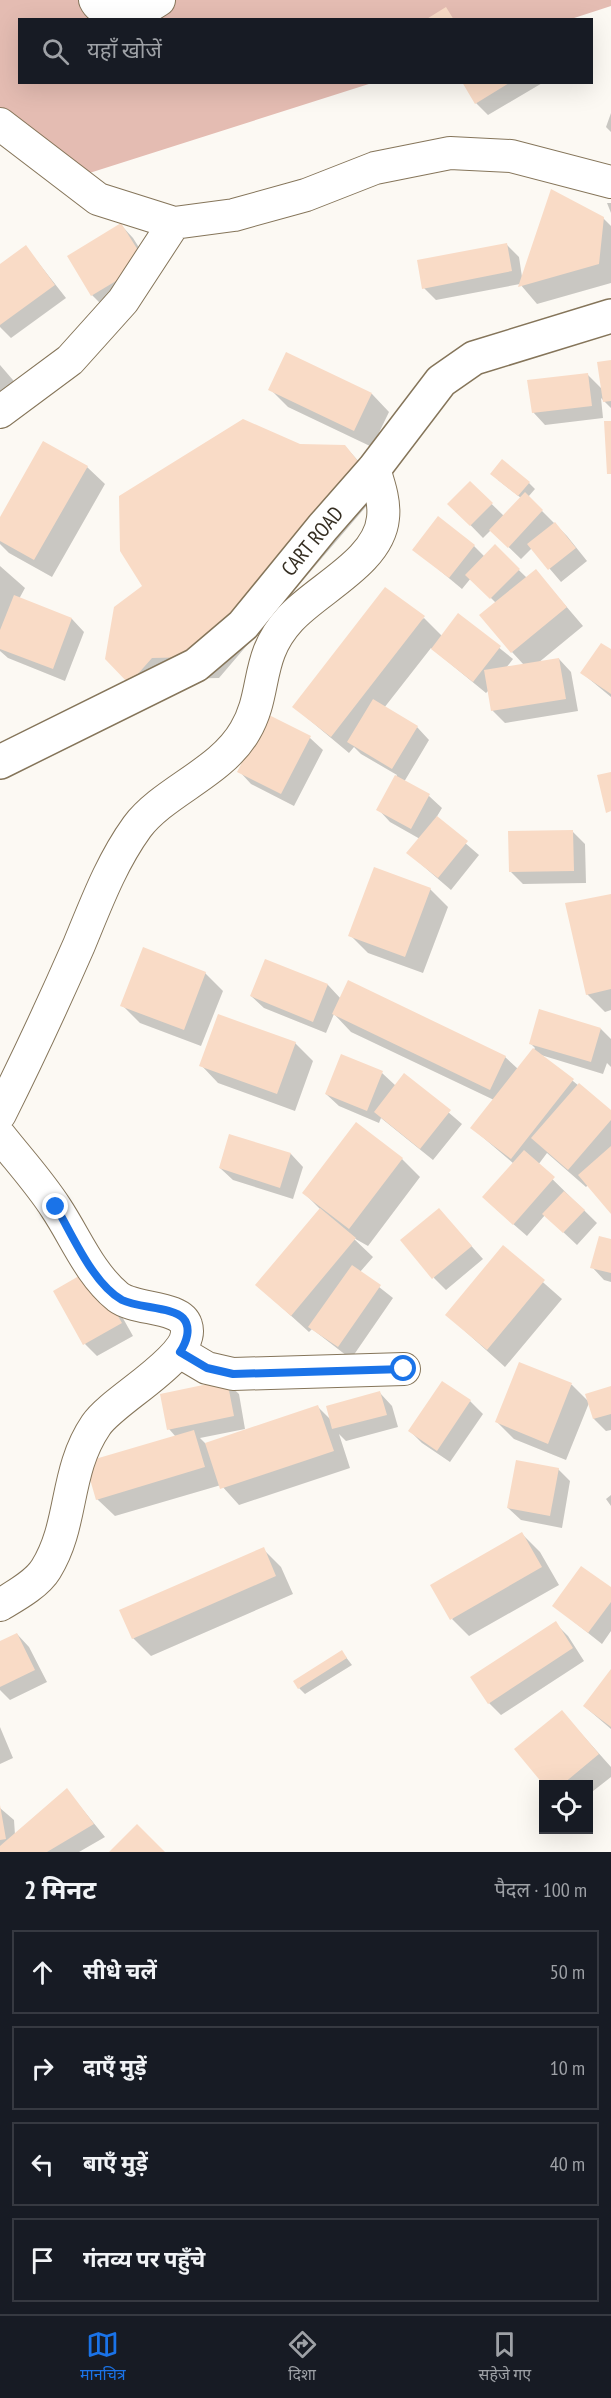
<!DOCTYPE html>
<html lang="hi">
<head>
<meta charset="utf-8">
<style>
	:root { --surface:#171b24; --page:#242831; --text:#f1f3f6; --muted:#9ea1a6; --line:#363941; --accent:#1a73e8 }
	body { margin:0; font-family:"PT Sans Narrow","Noto Sans Devanagari",sans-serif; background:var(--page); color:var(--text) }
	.controls { position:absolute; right:18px; bottom:18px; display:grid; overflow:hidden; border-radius:0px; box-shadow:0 6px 24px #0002 }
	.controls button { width:54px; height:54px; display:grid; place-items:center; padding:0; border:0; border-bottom:2px solid var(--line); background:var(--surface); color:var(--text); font:30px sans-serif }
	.stop { position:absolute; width:18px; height:18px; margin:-14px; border:4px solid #1a73e8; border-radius:50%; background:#fff }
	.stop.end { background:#1a73e8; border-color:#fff; box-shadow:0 2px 6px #0008 }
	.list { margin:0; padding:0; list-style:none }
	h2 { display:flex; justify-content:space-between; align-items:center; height:78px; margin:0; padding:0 24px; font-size:26px }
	h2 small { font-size:20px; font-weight:400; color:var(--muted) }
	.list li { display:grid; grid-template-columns:39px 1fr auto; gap:18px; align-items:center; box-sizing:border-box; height:84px; margin:0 12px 12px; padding:0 12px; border:2px solid var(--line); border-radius:0px }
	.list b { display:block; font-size:22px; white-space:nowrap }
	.list em { font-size:20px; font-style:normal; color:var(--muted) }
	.icon { flex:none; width:33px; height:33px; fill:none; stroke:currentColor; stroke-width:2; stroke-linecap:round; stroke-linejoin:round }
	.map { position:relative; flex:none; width:611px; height:1852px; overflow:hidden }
	.search { position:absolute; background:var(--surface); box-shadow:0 6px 24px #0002; left:18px; right:18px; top:18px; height:66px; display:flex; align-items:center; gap:15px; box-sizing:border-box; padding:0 21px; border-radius:0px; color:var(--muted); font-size:22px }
	.sheet { height:462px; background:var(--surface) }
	nav { display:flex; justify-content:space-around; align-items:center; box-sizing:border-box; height:84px; border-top:2px solid var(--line); background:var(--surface); font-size:16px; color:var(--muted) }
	nav a { display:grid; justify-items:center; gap:3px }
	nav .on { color:var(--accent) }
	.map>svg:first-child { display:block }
	.forest { fill:#e4bcb2 }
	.shadow { fill:#0003 }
	.building { fill:#f9dbc6 }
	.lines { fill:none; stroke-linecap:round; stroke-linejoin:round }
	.minor-casing { stroke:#85755a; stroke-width:34 }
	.major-casing { stroke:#85755a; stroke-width:36 }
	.minor { stroke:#fff; stroke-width:32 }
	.major { stroke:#fff; stroke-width:33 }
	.route { stroke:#1a73e8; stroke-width:8 }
	.labels { text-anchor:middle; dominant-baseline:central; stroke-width:4.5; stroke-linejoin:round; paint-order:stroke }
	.street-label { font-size:21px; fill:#352e22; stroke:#fff }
</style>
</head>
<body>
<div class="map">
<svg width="611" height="1852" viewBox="0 0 611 1852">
	<rect width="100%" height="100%" fill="#fcf9f3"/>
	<!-- forest -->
	<path class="forest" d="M0,0H611V6L568,20H20V82L372,83L80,176L0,107Z"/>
	<!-- shadow -->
	<path class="shadow" d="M464,82H544L488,115L476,103Z
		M611,113V132L606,127Z
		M607,203H611V213Z
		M603,218L611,226V283L537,304L520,284L436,300L424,288L506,244L519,257L522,277Z
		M121,225L133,238L157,276L105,308L92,295L69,257Z
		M26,247L66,298L11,338L0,327V266Z
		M611,361V408L601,398L603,418L545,425L533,412L587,374L602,389Z
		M0,365L19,387L0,403Z
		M270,389L372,394L389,412L372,447L288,407Z
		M299,445L345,446L382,488L219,678L174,679L152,704L107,659L144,586Z
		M87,467L105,484L52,577L9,553L0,544V520Z
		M498,480L529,483L535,489L528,497L567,536L587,561L561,582L532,548L521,559L491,530L483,538L450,504L470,483L504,516L521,498Z
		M474,546L485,557L495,547L527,578L536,571L583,626L538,663L559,659L571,672L578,711L505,723L492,710L489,690L486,693L431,648L384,708L417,727L429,740L404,782L429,796L442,808L436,818L479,855L451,890L408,853L420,839L390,822L378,809L397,775L361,754L354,747L349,753L294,707L424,618L442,636L458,615L513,659L506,668L524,665L512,652L496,603L471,578L462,589L414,549Z
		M0,566L25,588L19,599L72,619L84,632L65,681L8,658L0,651Z
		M611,651V697L582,673Z
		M268,716L310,738L323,750L294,806L251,784L239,771Z
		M572,831L585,844L586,883L523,884L511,872Z
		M430,889L448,907L423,973L368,953L350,935Z
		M611,895V1010L605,1012L587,994Z
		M266,961L328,985L341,999L505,1057L518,1069L535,1048L531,1044L601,1029L611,1039V1067L607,1063L603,1074L541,1055L611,1112V1212L588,1185L586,1187L547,1153L538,1165L597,1223L577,1245L545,1215L527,1236L496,1209L514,1164L472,1128L494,1100L351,1032L334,1014L326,1033L264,1008L251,996Z
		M205,973L223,991L201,1046L140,1023L122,1005Z
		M295,1043L313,1061L295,1111L218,1083L201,1065Z
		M382,1073L396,1086L405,1075L462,1124L433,1160L381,1118L379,1123L339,1106L326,1094Z
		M356,1124L402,1159L420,1177L368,1246L352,1237L373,1257L360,1272L393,1298L351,1359L312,1329L309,1332L257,1285L321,1210L304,1193Z
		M230,1136L291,1154L303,1167L293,1199L233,1180L220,1168Z
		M439,1210L483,1259L446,1290L434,1278Z
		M611,1241V1282L604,1280L592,1267Z
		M503,1247L562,1299L505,1367L447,1315Z
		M103,1283L133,1336L97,1356L85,1344Z
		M520,1364L572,1385L589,1402L611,1387V1430L606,1431L594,1419L589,1403L566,1460L514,1439L497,1422Z
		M226,1382L239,1394L245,1429L200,1438L206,1444L318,1407L331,1420L380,1393L392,1406L398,1427L346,1441L339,1434L350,1468L239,1505L221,1485L115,1516L97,1499L176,1437L169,1429Z
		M470,1401L483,1414L450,1462L422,1443L410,1431Z
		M558,1469L570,1481L562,1528L521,1520L508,1508Z
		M611,1495V1506L606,1499Z
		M522,1534L540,1552L559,1585L469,1636L452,1619Z
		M263,1549L281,1567L293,1594L151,1656L133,1638Z
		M611,1589V1631L602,1644L554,1606Z
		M555,1623L568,1636L584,1661L501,1715L489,1703Z
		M17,1634L29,1647L47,1682L10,1700L0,1690V1643Z
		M342,1652L352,1665L305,1694L299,1688Z
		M611,1671V1729L584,1706Z
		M562,1712L611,1767V1777L588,1795V1784H545L516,1749Z
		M0,1727L13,1758L0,1764Z
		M67,1790L105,1837L79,1852H0V1808L14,1820L15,1835Z"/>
	<!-- building -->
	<path class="building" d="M446,7L454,20H425Z
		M462,82H511L475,104Z
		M551,189L604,217L599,264L518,287Z
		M121,223L146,263L91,296L67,256Z
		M507,243L512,271L422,289L417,260Z
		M26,245L55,285L0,325V264Z
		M286,352L372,393L354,431L268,390Z
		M611,360V401L603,402L597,362Z
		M588,373L592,406L532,413L527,380Z
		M243,419L300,444L345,445L361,465L197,657L152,658L129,684L105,659L114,607L142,586L120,551L119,496Z
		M604,421H611V474H607Z
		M43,441L88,466L34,560L0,541V517Z
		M502,459L530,482L518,496L490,474Z
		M470,481L493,503L470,526L447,504Z
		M525,492L543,510L508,548L489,530Z
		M438,516L475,545L449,578L412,550Z
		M555,522L576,548L548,570L527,544Z
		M495,544L520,569L490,599L465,575Z
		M536,569L567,607L511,653L479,615Z
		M385,587L425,616L331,737L292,707Z
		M14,595L72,618L53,669L0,649V630Z
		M458,613L501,646L473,682L431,649Z
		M601,643L611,649V694L580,673Z
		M559,658L566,699L491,711L484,670Z
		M373,699L418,726L392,769L347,742Z
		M267,714L311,736L281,794L237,772Z
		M611,772V811L606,813L597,775Z
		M395,775L430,794L411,829L376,810Z
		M437,816L468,841L438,878L406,853Z
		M573,830L574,871L509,872L508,831Z
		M374,867L431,888L405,957L348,936Z
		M611,894V989L586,995L565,903Z
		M143,947L206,972L184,1030L120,1006Z
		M265,959L328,984L313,1022L250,996Z
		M348,980L506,1056L490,1090L332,1014Z
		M539,1009L601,1028L591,1062L529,1044Z
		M218,1014L296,1042L277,1094L199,1066Z
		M533,1048L574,1079L511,1159L470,1128Z
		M341,1054L383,1071L367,1111L325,1094Z
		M404,1073L451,1110L420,1149L374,1112Z
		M579,1083L611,1110V1120L568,1170L531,1138Z
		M356,1122L403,1158L349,1229L302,1193Z
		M229,1134L291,1153L280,1188L219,1168Z
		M611,1146V1214L578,1175Z
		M524,1150L555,1177L513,1225L482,1197Z
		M564,1191L585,1210L563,1233L542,1214Z
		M320,1208L356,1238L291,1316L255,1285Z
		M439,1208L472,1246L432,1279L400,1240Z
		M599,1236L611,1239V1273L590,1268Z
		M503,1245L545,1280L487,1350L445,1315Z
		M352,1265L381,1285L338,1347L308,1327Z
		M91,1269L122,1323L83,1345L53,1291Z
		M519,1362L572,1383L548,1444L495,1422Z
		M227,1380L234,1416L167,1430L160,1394Z
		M442,1381L471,1400L437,1451L408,1431Z
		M611,1386V1414L593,1419L585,1394Z
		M380,1391L387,1415L332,1429L326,1406Z
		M318,1405L334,1451L220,1489L205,1443Z
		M194,1430L205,1467L96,1500L85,1462Z
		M516,1460L559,1468L550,1516L507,1508Z
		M522,1532L542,1567L450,1620L430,1585Z
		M264,1547L276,1576L132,1639L119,1610Z
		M581,1566L611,1587V1602L588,1633L552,1606Z
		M556,1621L573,1648L488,1704L470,1677Z
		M17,1633L35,1670L0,1687V1641Z
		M342,1650L347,1658L298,1689L293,1681Z
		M611,1669V1727L583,1706Z
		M562,1710L599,1754L563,1784H543L514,1749Z
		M67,1788L94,1824L47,1852H0V1846Z
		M0,1805L6,1839L0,1840Z
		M137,1824L165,1852H109Z"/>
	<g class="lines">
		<defs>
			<path id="minor" d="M95,0C101,13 125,17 138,12C145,10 152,4 159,0
				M0,124L98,199L174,223L234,215L306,195L375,168L450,153L511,156L611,182
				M0,412L70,360L123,301L174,223
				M0,1114C28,1058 54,1002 79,945C96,904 111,863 137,827C164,791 221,773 245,731C268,692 254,658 290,619C317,589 379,562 383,518C385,502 379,485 374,469
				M0,1136C19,1160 40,1183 56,1208C76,1238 89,1273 118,1297C135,1310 180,1306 186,1325C197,1357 114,1398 96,1425C64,1472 74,1524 46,1569C37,1584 15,1596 0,1605
				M180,1352L207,1368L233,1374L404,1369"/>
			<path id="major" d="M0,762L196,665L243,625L323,527L374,469L441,381L474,358L611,316"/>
		</defs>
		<!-- minor casing -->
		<use href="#minor" class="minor-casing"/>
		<!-- major casing -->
		<use href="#major" class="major-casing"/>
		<!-- minor -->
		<use href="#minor" class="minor"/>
		<!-- major -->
		<use href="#major" class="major"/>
	</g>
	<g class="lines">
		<!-- route -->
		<path class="route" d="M56,1207C72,1234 93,1284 122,1300C138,1308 173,1307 183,1318C192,1328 186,1343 180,1352L207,1368L233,1374L404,1369"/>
	</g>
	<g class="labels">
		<!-- street labels -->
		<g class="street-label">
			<text transform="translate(312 541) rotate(-50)">CART ROAD</text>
		</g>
	</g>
</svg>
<div class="controls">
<button><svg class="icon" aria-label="locate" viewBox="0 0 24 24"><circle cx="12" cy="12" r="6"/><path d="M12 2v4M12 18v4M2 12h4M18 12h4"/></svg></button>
</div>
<div class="stop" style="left:404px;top:1369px"></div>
<div class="stop end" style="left:56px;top:1207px"></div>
<div class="search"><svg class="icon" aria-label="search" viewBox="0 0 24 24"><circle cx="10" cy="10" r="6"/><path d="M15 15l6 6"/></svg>यहाँ खोजें</div>
</div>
<section class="sheet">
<h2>2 मिनट<small>पैदल · 100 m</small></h2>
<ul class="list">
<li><svg class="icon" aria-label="ahead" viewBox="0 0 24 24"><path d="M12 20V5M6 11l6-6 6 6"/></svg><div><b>सीधे चलें</b></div><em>50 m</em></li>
<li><svg class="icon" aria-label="right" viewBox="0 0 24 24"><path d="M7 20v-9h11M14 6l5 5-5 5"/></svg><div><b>दाएँ मुड़ें</b></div><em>10 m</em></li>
<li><svg class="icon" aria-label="left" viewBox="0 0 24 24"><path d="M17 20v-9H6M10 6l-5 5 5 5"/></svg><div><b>बाएँ मुड़ें</b></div><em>40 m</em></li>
<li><svg class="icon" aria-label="arrive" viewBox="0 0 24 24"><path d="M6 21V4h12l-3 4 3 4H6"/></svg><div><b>गंतव्य पर पहुँचे</b></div></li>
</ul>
</section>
<nav>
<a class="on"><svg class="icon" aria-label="map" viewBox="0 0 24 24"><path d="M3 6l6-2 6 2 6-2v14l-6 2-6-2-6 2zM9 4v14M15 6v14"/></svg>मानचित्र</a>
<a><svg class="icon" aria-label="directions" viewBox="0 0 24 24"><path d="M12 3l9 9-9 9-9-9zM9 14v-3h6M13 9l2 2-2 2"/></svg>दिशा</a>
<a><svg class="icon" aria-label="saved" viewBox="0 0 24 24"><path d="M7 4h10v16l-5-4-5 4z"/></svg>सहेजे गए</a>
</nav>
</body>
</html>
